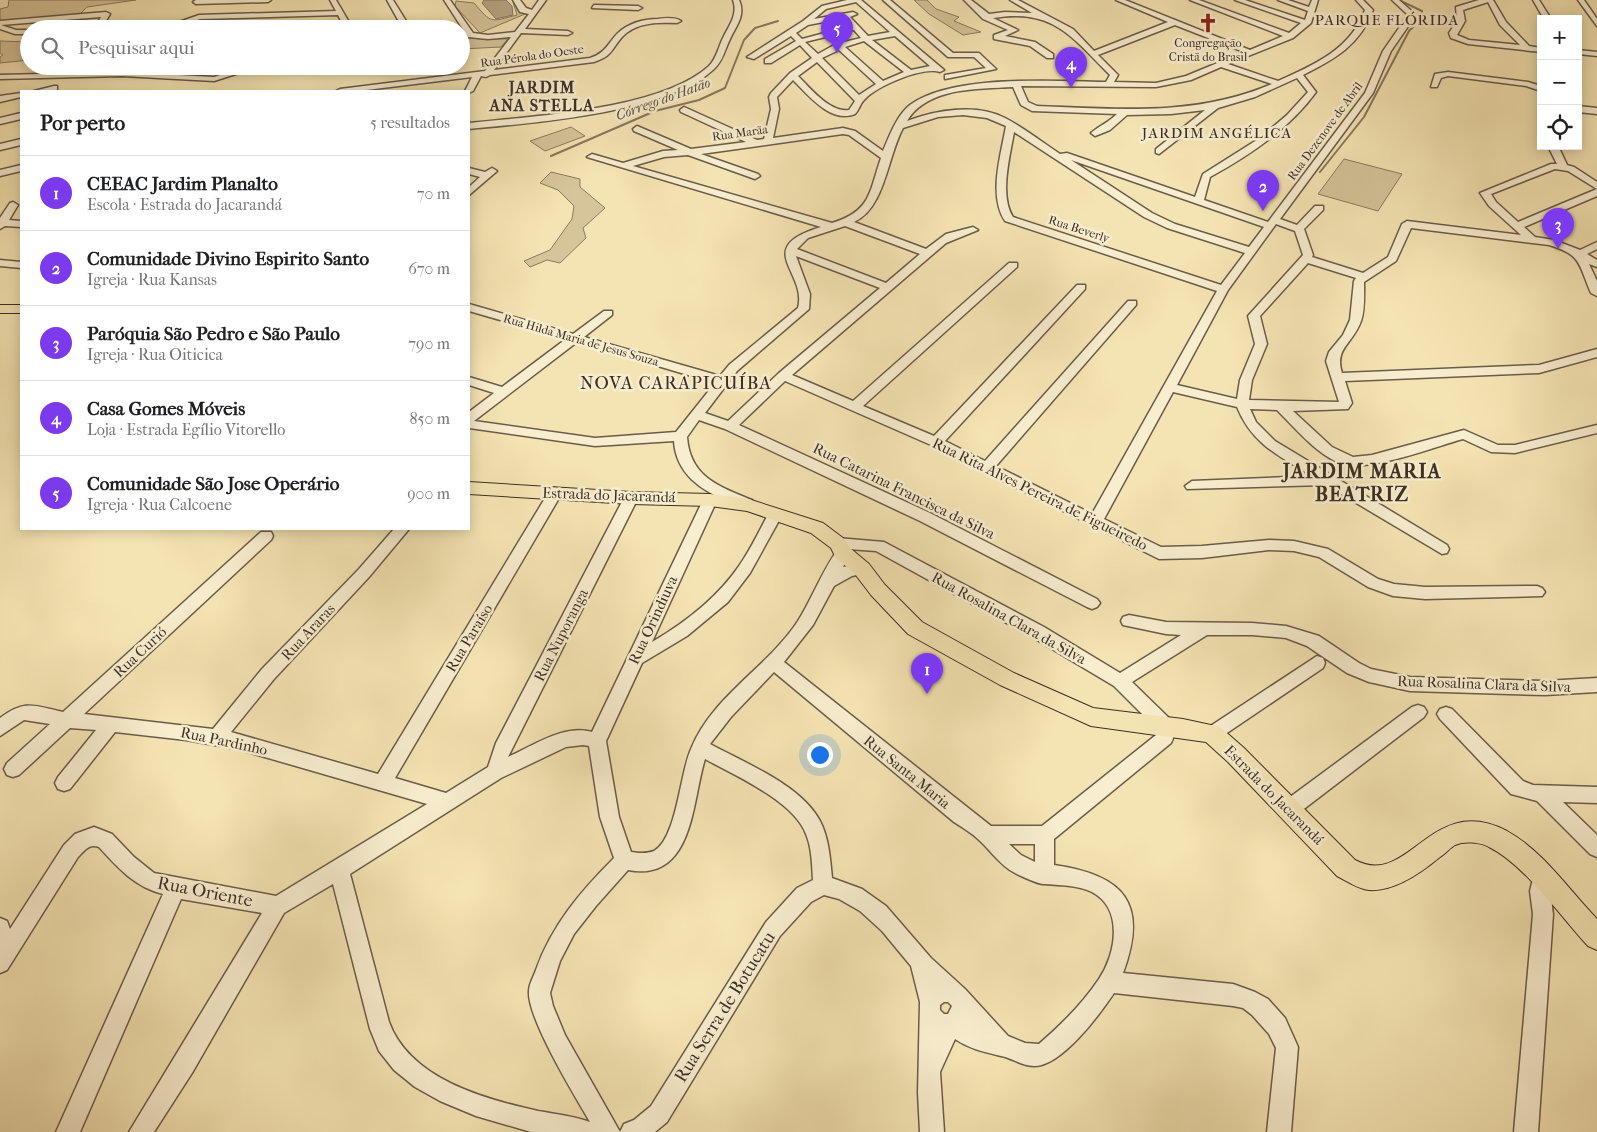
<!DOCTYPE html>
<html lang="pt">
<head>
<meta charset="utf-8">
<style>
	:root { --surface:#fff; --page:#f2f2f2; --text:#202124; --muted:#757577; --line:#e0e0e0; --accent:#7c3aed }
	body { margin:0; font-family:"IM FELL French Canon",serif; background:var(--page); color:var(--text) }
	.controls { position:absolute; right:15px; top:15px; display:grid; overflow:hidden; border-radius:0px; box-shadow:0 2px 12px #0003 }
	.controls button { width:45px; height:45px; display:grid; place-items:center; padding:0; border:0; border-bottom:1px solid var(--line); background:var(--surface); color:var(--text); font:25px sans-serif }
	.you { position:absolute; left:819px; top:754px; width:18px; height:18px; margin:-12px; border:4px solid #fff; border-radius:50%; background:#1a73e8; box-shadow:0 0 0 8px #1a73e833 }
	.badge { display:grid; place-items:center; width:32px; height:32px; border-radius:50%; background:var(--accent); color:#fff; font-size:16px; font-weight:700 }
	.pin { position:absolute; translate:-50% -41px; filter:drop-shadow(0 1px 2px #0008) }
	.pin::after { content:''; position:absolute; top:26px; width:18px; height:15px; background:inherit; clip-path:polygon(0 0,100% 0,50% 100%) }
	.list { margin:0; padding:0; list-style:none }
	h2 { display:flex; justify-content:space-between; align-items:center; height:65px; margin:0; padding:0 20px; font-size:21px }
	h2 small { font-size:16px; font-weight:400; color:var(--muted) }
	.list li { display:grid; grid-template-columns:32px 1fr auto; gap:15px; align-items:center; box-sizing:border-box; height:75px; padding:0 20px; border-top:1px solid var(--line) }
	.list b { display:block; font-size:19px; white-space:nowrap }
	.list p { margin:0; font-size:16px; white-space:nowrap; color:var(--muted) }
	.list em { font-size:16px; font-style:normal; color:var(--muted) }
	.icon { flex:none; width:28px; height:28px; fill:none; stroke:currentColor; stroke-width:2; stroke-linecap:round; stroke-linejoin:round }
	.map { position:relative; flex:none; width:1597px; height:1132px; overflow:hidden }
	.search { position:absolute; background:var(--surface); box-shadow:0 2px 12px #0003; left:20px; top:20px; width:450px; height:55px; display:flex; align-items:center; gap:12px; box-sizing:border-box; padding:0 18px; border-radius:28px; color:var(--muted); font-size:19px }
	.panel { position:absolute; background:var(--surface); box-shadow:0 2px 12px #0003; left:20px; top:90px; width:450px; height:440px; border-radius:0px }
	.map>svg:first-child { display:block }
	.green { fill:#d6c59b; stroke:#8a7a60 }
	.water { fill:#b6a683; stroke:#86765e }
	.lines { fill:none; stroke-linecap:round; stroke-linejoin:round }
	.stream { stroke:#86765e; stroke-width:2 }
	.minor-casing { stroke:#6b5c49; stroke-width:3 }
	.major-casing { stroke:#3d2f26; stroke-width:2 }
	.minor { fill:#f8edce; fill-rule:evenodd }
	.major { fill:#f5e4b3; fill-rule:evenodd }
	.labels { text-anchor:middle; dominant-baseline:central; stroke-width:5; stroke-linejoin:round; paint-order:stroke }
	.far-poi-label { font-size:12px; fill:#3d2f26; stroke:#f8edce }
	.far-street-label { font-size:12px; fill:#3d2f26; stroke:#f8edce }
	.far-water-label { font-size:14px; font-style:italic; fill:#5b4d3d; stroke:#f8edce }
	.far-quarter-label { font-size:15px; letter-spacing:1px; fill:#3d2f26; stroke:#f8edce }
	.street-label { font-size:15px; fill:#3d2f26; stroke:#f8edce }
	.far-district-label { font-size:16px; font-weight:bold; letter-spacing:1px; fill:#3d2f26; stroke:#f8edce }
	.quarter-label { font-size:18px; letter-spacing:1px; fill:#3d2f26; stroke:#f8edce }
	.near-street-label { font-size:18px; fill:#3d2f26; stroke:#f8edce }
	.district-label { font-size:20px; font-weight:bold; letter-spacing:1px; fill:#3d2f26; stroke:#f8edce }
</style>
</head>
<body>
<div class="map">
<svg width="1597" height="1132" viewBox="0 0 1597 1132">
	<rect width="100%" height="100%" fill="#f5e4b3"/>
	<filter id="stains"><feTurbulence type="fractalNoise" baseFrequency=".004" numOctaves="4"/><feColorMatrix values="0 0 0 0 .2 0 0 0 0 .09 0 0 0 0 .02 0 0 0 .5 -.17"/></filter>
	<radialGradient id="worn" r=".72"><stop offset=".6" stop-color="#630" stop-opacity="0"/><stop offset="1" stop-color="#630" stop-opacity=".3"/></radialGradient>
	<!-- green -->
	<path class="green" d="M9,0H136L87,7L80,14L0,21V9L8,7Z
		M914,0H927L936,9L959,17L954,21L981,32L963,35L929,14Z
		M456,1L474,3C492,24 490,22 517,15L513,2L525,14L480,33L455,6Z
		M461,38H464L508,39L501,47L461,49Z
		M0,41L29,42V60L0,63V57L3,55L0,53Z
		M571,127L585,136L545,151L530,141Z
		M1344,159L1402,174L1378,211L1318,194Z
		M551,172L580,179V187L605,208L583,228L586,238L560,263L547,260L530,267L524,261L550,250L572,219L574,206L558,190L540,183Z"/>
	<!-- water -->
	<path class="water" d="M484,0H506L512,6L513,15L496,19L482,3Z"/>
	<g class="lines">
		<!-- stream -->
		<path class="stream" d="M551,156L655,111L699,100L725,88L744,40L755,28L778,21
			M1320,172L1364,117L1409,31L1422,18V11L1399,0"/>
		<defs>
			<path id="minor" d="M196,0H271L268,2L196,4L193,2Z
				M330,0H336L353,29H345L338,15L200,19L171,29H159L199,15L336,11Z
				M387,0H393L411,29H403Z
				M444,0H450L473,33L488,35L515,32L529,14L520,12L513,0H520L526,8L532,10L539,0H546L525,29L568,31L572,33L568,35L521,33L494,70L590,58C606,53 608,43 618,33C629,23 644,19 658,19C665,18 675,17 681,21L677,23C658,22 636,22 622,37C611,50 612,56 594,62L490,75L486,77L481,76L473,91L469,93V91H465L472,77L358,91H336L340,89L485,71L511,37L488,39L468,37Z
				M733,0H739C746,15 736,26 730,39C725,49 723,61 714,69C668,113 532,123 469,129V123C533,116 660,110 709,66C717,58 719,45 724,36C730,24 738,14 733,0Z
				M847,0H861L944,70L940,72C923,66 876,86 864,100C860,104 859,110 855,114C831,124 808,95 793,80L777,97L779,109L773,138L843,128L855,131L883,151C889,137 897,115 910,105C952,74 1054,81 1106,82L1110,75C1071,36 1053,8 993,18L1018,30L1005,36L1035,42L1053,54V58H1047L1030,46L994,39V35L1008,30L983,19L964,0H971L989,14L1005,12L1032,13L1010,0H1018L1073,29L1094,51L1168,22L1116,0H1125L1250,50L1283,36L1190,0H1199L1289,33L1301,23L1235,0H1245L1305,20L1308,11L1278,0H1288L1309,7L1312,0H1318L1311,23L1293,38L1228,64L1278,81C1314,65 1351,49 1365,10L1356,0H1363L1373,10C1360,45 1335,59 1303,75L1316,92C1289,129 1250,155 1210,177L1204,200L1268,222L1365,93L1383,51L1408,15L1392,0H1399L1416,15L1391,51L1373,93L1280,219L1297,225L1315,206H1323V210L1304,229L1313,255L1312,257L1363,273L1388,257L1402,224L1407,221L1521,235L1489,206L1480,193L1551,164H1557L1550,150L1555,147L1560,150L1567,165L1574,167L1597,182V189L1568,171L1555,169L1491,194L1496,202L1518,222L1597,189V196L1524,227L1535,237L1554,240L1580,250L1597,242V249L1587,254L1597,260V267L1589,264L1597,281V296L1591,293C1578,263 1582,255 1549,245L1411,228L1396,261L1364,282C1364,294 1365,310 1361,321C1353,344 1334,348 1342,373L1539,365L1597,349V357L1539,373L1345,381L1352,403L1348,409L1293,411L1332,447L1353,457L1372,455L1464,430L1498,445H1515L1597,425V433L1515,453L1491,452L1463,439C1433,447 1364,475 1337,462C1314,451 1295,428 1277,410L1250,409L1256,422L1275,441L1447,545L1449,549L1447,553L1442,554L1326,485L1187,489L1185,486L1192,481L1312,476C1279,456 1252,444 1237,407L1173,392L1104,519L1161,547L1202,546L1269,540L1294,541L1328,549L1378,579L1394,584L1425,587L1537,586L1542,588L1545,592L1542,596L1425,599L1393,596L1368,587L1319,557L1294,551L1269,550L1202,558L1159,559L931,445L785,381L739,425L930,513L1097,599L1100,603L1097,607L1092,609L1087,607L920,521L725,429L699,420L687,437C690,477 718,486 752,500L754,504L752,508C744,510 737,505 729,502C701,490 676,474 674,441L595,446L469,428V412L494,393L469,385V377L502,387L566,339L469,311V304L573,334L604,311H612V315L584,337L720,376L729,365L798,308C808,272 751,248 821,227L587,157L592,154L623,163L663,151L678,150L634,131L633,129L637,126L691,149L746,142L681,112L680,110L684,107L757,140L764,139L771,109L769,97L771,93L790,73L812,58L800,45L771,63H765V59L796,41L791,36L754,59L747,57L803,21L822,6ZM856,2L890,32L868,36L850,17L857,14L853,12L814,19L826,9ZM844,18L851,26L802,39L796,33L808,25ZM1175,25L1244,52L1186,76L1156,83L1114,82L1118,75L1098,55ZM854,30L861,38L836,44L818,54L805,42ZM895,36L930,66L911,70L872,40ZM864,41L904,72L883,81L845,47ZM839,50L876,84L859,95L822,58ZM817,62L855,101L849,110C830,113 810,88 798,76ZM1221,67L1272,84C1195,117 1117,109 1037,106L1028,102L1021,86L1156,87L1191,80ZM1297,78L1308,92L1287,115L1260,138L1203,174L1195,197L1067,153L1060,154C1042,142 1024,128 1005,118C977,103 936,110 907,121C927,87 978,89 1013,87L1021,105L1032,111L1117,114C1109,122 1099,126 1091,133L1095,136L1110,130L1127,115L1171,114L1205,110L1156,149V153L1159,154L1218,108L1255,97ZM963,115L987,118L1006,126C1001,155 988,195 1005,221L1217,291L1092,514L996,466L1136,305V301H1128L985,461L945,441L1085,289V285H1077L934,436L863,406L1017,267V263H1009L853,401L792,375L946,243L978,230L973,227L946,234L926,249L854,222C885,208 887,158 903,128L938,117ZM1014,132L1144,217L1167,228L1245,253L1221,285L1013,217C999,195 1010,156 1014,132ZM843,134L849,135L881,158C869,193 871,211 832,223L633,166L664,157L688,155L755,179L760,176L758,174L701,154ZM1071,160L1264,227L1249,247L1175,224L1152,213ZM1276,224L1295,231L1303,255L1248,316L1255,344L1240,380L1237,399L1177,385L1228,290ZM845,226L920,254L886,283L797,249L808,238ZM796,256L880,288L779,373L728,421L705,413L737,371L809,309L810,294ZM1308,263L1356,278L1354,281L1350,320L1343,335L1329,352L1326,361L1339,402L1249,400L1252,380L1267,344L1260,316ZM577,342L715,383L676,432L595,438L474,421Z
				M883,0H890L953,53H979L996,69L945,79V75L986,68L974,57H948Z
				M1479,0H1493L1506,22L1529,46L1541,48V52L1468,44L1451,38L1449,33L1457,21L1456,7ZM1488,2L1500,25L1520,45L1469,40L1457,35L1465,21L1463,10Z
				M1533,0H1539L1551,19H1544Z
				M1578,0H1584L1597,19V26Z
				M594,5L638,6L642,8L638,10L592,8Z
				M106,12L110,14L101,29L95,27L101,17L1,25L16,30H29V34H15L0,29V21Z
				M1578,50L1597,52V56L1578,54Z
				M248,66H261L214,81L122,76L0,79V75L122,72L214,77Z
				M1448,72L1528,82L1541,86V91L1526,86L1448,76L1441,78L1437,87H1431L1435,74Z
				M54,86H57V90L34,91Z
				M21,93V97L0,102V96Z
				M1578,106L1597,108V114L1578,112Z
				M21,113V119L0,124V118Z
				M21,139V145L0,150V144Z
				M21,165V171L0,176V170Z
				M469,168L485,172L492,168L497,171L469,195V187L480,177L469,174Z
				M13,202L18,205L9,220L21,221V227L5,226L0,229V218L10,203Z
				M0,260L21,262V268L0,266Z
				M555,488L562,493L395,778L446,793L488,767L496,743L626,494H636L638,498L508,757C533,746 564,724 592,732L705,496H715L717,500L652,642C686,622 717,598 739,566C751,549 760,529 770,511L775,510L782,515L750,573L728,602L687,636L642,663L606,741L619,817L631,852C638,853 647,854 654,851C677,838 680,773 691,749C712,697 765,669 796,624C809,606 827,560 839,549L832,547L830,543L832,539L837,538L884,542L1044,627L1120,673L1181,635L1166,634L1123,625L1121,621L1123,617L1129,615L1166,622L1252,623L1286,626L1319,636L1359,663L1371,669L1410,677L1545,681L1597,678V692L1545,695L1410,691L1369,682L1347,673L1307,646L1286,638L1252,635H1207L1132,682L1171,720C1175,727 1175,736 1171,743L1054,839V865C1124,875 1149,903 1123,973L1233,984L1255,992L1268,999L1285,1018L1298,1047L1291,1132H1267L1276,1048L1269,1034L1252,1015L1243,1008L1233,1006L1114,993C1100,1014 1061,1067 1034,1066C1022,1066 1012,1058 1001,1056C984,1052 970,1049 955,1039L940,1072L944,1132H920L918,1093L920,1002L911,966L882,931L860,911L839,899L824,895L811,902L780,936L667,1122L655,1132H531L476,1116L440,1101L415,1087L394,1070L379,1051L370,1029L333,884L284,913L192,1073L154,1132H129L262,913L181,899L80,1132H56L163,894C135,887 118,868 99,847C89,843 84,851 78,857L7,970L0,973V918L7,921L10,929L64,845L75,834L94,827L112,834L134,857L154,873L276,896L427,804L237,749L186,740L115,732L70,789L64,791L58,789L55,783L58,777L96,730L70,728L19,775L13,777L7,775L4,769L7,763L50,724L24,720L0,736V718C26,699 34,706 63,712L261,532H271L273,536L271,540L84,714L213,729L262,669L359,569L394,529H409L369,577L274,679L231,732L378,774L550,490ZM848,549L876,551L1032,637L1114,686L1156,728V735L1042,826H991L784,662L813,625L834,586L852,576L867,573L870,569L867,565L862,563L843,567L850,553ZM774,672L954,822C963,828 972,833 979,840C991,851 1001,866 1015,873C1021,876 1038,884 1044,884C1058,885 1078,885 1092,892C1124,909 1116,954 1099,979C1083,1003 1061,1025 1039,1044L1025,1043L1008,1036L965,989L931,958L886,906L862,889L832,878C830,858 829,839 820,821C801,785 745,763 710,744L731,717ZM583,745L589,746L600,817L614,858C581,891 552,925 536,970C534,976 529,984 529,991C527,1018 575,1096 590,1122C574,1116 555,1114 538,1111C484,1099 410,1079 389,1022L350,874L501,778L566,747ZM705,759C734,775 794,801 806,834C812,848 812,865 813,880L797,888L766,922L651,1106L634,1120L624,1124L620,1132L565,1035L553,1006L550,993L560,961L574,934L596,906L628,870C694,883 692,800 705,759ZM1009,844H1035V862L1021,855ZM944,1002H948L952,1006L948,1014H944L940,1010V1005Z
				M1317,656L1323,658L1325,663L1323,668L1218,739L1212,742L1206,739L1203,734L1206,729Z
				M1418,705L1424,707L1427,712L1424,717L1296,815L1289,818L1282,815L1280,809L1282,803L1412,707Z
				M1446,707L1452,709L1523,781L1533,785L1597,787V803L1563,802L1597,835V857L1590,854L1537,801L1511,794L1440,719L1437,714L1440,709Z
				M1542,869L1549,871C1552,879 1551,903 1553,914L1538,1132H1514L1533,914L1530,891L1535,871Z"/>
			<path id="major" d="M0,305H21V313H0Z
				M469,482L631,492L710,494L748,499L823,523L843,538L850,548L869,564L885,585L922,622L1014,673L1093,708L1183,719L1220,727L1244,748L1355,860C1410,889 1430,791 1507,831C1543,851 1569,890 1597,919V950L1588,946C1561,917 1524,864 1489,847C1480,842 1464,841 1455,845C1450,848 1445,854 1440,857C1422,872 1394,892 1369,890C1358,889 1347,881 1337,876L1228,762L1206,742L1091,726L1000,685L908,634L871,595L855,574L836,558L831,548L811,533L747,511L710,506L631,504L469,494Z"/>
		</defs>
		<!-- minor casing -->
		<use href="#minor" class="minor-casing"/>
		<!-- major casing -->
		<use href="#major" class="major-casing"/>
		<!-- minor -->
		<use href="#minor" class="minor"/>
		<!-- major -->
		<use href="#major" class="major"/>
	</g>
	<!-- icons -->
	<defs>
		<symbol id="church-bare" viewBox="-9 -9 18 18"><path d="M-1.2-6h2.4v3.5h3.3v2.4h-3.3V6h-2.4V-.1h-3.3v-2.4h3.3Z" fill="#8f2418" stroke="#f8edce" stroke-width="2.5" paint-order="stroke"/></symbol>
	</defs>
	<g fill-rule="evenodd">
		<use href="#church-bare" x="1194" y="9" width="28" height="28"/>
	</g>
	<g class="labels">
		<!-- far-poi labels -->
		<g class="far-poi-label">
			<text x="1208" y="43">Congregação<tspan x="1208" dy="14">Cristã do Brasil</tspan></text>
		</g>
		<!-- far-street labels -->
		<g class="far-street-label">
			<text transform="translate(532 56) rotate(-8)">Rua Pérola do Oeste</text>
			<text transform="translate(1325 131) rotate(-54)">Rua Dezenove de Abril</text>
			<text transform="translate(740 133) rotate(-8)">Rua Marãa</text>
			<text transform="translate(1079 229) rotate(18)">Rua Beverly</text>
			<text transform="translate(581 340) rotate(16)">Rua Hilda Maria de Jesus Souza</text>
		</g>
		<!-- far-water labels -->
		<g class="far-water-label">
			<text transform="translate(663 99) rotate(-20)">Córrego do Hatão</text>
		</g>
		<!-- far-quarter labels -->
		<g class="far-quarter-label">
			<text x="1387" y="20">PARQUE FLÓRIDA</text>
			<text x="1217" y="133">JARDIM ANGÉLICA</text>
		</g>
		<!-- street labels -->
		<g class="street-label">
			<text transform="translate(904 491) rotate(26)">Rua Catarina Francisca da Silva</text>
			<text transform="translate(1040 494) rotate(26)">Rua Rita Alves Pereira de Figueiredo</text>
			<text transform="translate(609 495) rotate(2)">Estrada do Jacarandá</text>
			<text transform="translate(1009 618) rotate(29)">Rua Rosalina Clara da Silva</text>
			<text transform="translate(653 620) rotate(-65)">Rua Orindiuva</text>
			<text transform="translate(308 632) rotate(-47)">Rua Araras</text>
			<text transform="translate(561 635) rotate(-63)">Rua Nuporanga</text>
			<text transform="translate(469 638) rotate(-59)">Rua Paraíso</text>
			<text transform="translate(140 652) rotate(-43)">Rua Curió</text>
			<text transform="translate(1484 684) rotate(2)">Rua Rosalina Clara da Silva</text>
			<text transform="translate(224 741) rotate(12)">Rua Pardinho</text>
			<text transform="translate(907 772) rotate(39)">Rua Santa Maria</text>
			<text transform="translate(1274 795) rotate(45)">Estrada do Jacarandá</text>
		</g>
		<!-- far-district labels -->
		<g class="far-district-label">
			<text x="542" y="87">JARDIM<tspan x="542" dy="18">ANA STELLA</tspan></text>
		</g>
		<!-- quarter labels -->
		<g class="quarter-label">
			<text x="676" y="383">NOVA CARAPICUÍBA</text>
		</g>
		<!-- near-street labels -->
		<g class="near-street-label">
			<text transform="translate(205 892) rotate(11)">Rua Oriente</text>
			<text transform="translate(725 1007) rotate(-58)">Rua Serra de Botucatu</text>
		</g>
		<!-- district labels -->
		<g class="district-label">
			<text x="1362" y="471">JARDIM MARIA<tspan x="1362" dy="23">BEATRIZ</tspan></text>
		</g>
	</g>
	<rect width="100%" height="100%" filter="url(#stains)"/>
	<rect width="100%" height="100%" fill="url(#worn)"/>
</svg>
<div class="controls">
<button>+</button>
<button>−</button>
<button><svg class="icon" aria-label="locate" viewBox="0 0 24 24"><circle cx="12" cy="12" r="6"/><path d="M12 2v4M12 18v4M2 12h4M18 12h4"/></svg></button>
</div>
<div class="you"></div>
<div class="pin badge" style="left:927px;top:694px">1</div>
<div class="pin badge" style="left:1263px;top:211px">2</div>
<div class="pin badge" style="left:1558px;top:249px">3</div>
<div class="pin badge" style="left:1071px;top:88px">4</div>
<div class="pin badge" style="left:837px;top:53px">5</div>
<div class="search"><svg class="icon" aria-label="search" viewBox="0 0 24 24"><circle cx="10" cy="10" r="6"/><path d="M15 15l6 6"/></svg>Pesquisar aqui</div>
<section class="panel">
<h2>Por perto<small>5 resultados</small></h2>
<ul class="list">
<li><span class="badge">1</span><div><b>CEEAC Jardim Planalto</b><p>Escola · Estrada do Jacarandá</p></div><em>70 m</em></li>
<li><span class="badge">2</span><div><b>Comunidade Divino Espirito Santo</b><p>Igreja · Rua Kansas</p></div><em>670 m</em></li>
<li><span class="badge">3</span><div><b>Paróquia São Pedro e São Paulo</b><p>Igreja · Rua Oiticica</p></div><em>790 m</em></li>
<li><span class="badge">4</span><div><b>Casa Gomes Móveis</b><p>Loja · Estrada Egílio Vitorello</p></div><em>850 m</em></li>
<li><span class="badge">5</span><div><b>Comunidade São Jose Operário</b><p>Igreja · Rua Calcoene</p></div><em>900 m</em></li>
</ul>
</section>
</div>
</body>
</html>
